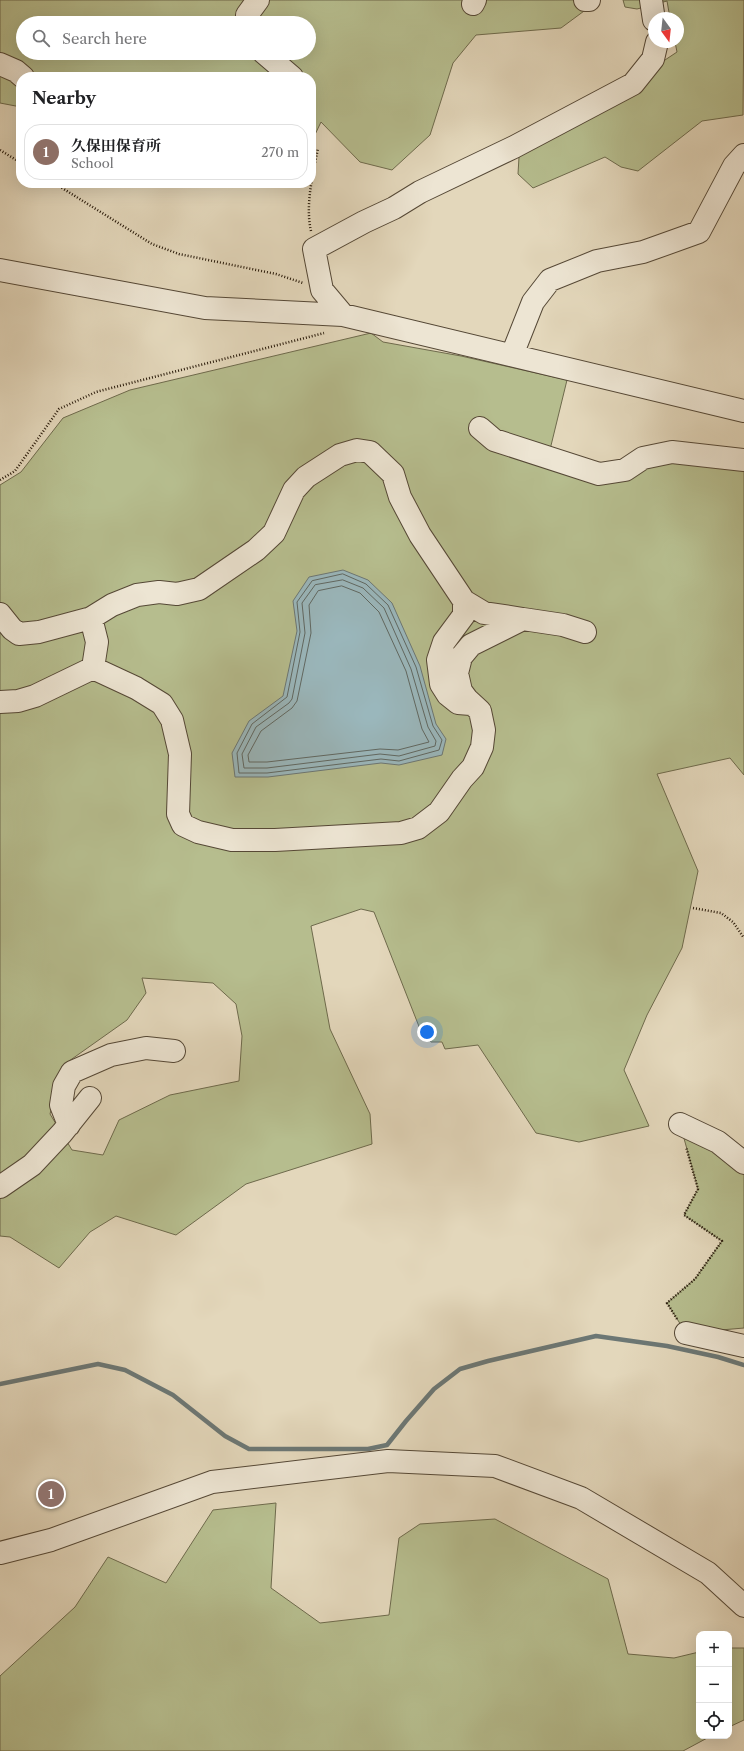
<!DOCTYPE html>
<html lang="en">
<head>
<meta charset="utf-8">
<style>
	:root { --surface:#fff; --page:#f6f6f6; --text:#202124; --muted:#757577; --line:#e0e0e0; --accent:#8f2418 }
	body { margin:0; font-family:"Libre Caslon Text","Noto Serif JP",serif; background:var(--page); color:var(--text) }
	.controls { position:absolute; right:12px; bottom:12px; display:grid; overflow:hidden; border-radius:8px; box-shadow:0 4px 16px #0002 }
	.controls button { width:36px; height:36px; display:grid; place-items:center; padding:0; border:0; border-bottom:1px solid var(--line); background:var(--surface); color:var(--text); font:20px sans-serif }
	.compass { position:absolute; left:648px; top:12px; width:36px; height:36px; border-radius:50%; background:var(--surface); box-shadow:0 4px 16px #0002; rotate:165deg }
	.you { position:absolute; left:427px; top:1032px; width:14px; height:14px; margin:-10px; border:3px solid #fff; border-radius:50%; background:#1a73e8; box-shadow:0 0 0 6px #1a73e833 }
	.badge { display:grid; place-items:center; width:26px; height:26px; border-radius:50%; background:var(--accent); color:#fff; font-size:13px; font-weight:700 }
	.pin { position:absolute; translate:-50% -50%; border:2px solid #fff; box-shadow:0 1px 4px #0006 }
	.list { margin:0; padding:0; list-style:none }
	h2 { display:flex; justify-content:space-between; align-items:center; height:52px; margin:0; padding:0 16px; font-size:17px }
	h2 small { font-size:13px; font-weight:400; color:var(--muted) }
	.list li { display:grid; grid-template-columns:26px 1fr auto; gap:12px; align-items:center; box-sizing:border-box; height:56px; margin:0 8px 8px; padding:0 8px; border:1px solid var(--line); border-radius:16px }
	.list b { display:block; font-size:15px; white-space:nowrap }
	.list p { margin:0; font-size:13px; white-space:nowrap; color:var(--muted) }
	.list em { font-size:13px; font-style:normal; color:var(--muted) }
	.icon { flex:none; width:22px; height:22px; fill:none; stroke:currentColor; stroke-width:2; stroke-linecap:round; stroke-linejoin:round }
	.map { position:relative; flex:none; width:744px; height:1751px; overflow:hidden }
	.search { position:absolute; background:var(--surface); box-shadow:0 4px 16px #0002; left:16px; top:16px; width:300px; height:44px; display:flex; align-items:center; gap:10px; box-sizing:border-box; padding:0 14px; border-radius:22px; color:var(--muted); font-size:15px }
	.panel { position:absolute; background:var(--surface); box-shadow:0 4px 16px #0002; left:16px; top:72px; width:300px; height:116px; border-radius:16px }
	.map>svg:first-child { display:block }
	.green { fill:#b6bd8e; stroke:#6e6a4c; fill-rule:evenodd }
	.water { fill:#9ab7bc; stroke:#6c7774 }
	.lines { fill:none; stroke-linecap:round; stroke-linejoin:round }
	.shore { stroke:#606862; stroke-width:1 }
	.stream { stroke:#6c7774; stroke-width:4.5 }
	.minor-casing { stroke:#554836; stroke-width:24 }
	.path { stroke:#261809; stroke-width:2.5; stroke-dasharray:1 2; stroke-linecap:butt }
	.minor { stroke:#ede5d3; stroke-width:22 }
</style>
</head>
<body>
<div class="map">
<svg width="744" height="1751" viewBox="0 0 744 1751">
	<rect width="100%" height="100%" fill="#e3d7bb"/>
	<filter id="stains"><feTurbulence type="fractalNoise" baseFrequency=".005" numOctaves="4"/><feColorMatrix values="0 0 0 0 .2 0 0 0 0 .09 0 0 0 0 .02 0 0 0 .5 -.17"/></filter>
	<radialGradient id="worn" r=".72"><stop offset=".6" stop-color="#630" stop-opacity="0"/><stop offset="1" stop-color="#630" stop-opacity=".3"/></radialGradient>
	<!-- green -->
	<path class="green" d="M0,0H599L561,28L476,35L453,63L430,135L392,170L360,162L321,122L311,143V77H21V107L0,103ZM23,23H309V53H23Z
		M623,0H744L743,115L702,121L638,171L621,167L605,157L533,188L518,174L519,157L677,52L675,42H678V18H670L667,1L637,9L625,7Z
		M371,333L383,342L461,356L567,380L546,466L673,461L744,465V775L730,758L657,774L698,871L682,948L647,1015L624,1070L649,1126L579,1142L536,1133L478,1045L445,1049L442,1042H431L420,1029L374,912L361,909L311,926L330,1029L370,1114L372,1144L246,1184L176,1235L116,1216L90,1232L59,1268L10,1237L0,1236V485L21,472L63,418L130,390ZM142,978L213,983L236,1004L242,1036L239,1081L170,1095L119,1120L103,1155L72,1150L50,1114L62,1066L127,1020L146,993Z
		M680,1124L744,1164V1328L686,1333L667,1303L695,1279L722,1241L684,1215L698,1189Z
		M276,1503L271,1588L320,1623L389,1615L399,1538L420,1524L495,1519L608,1579L628,1654L674,1658L699,1652V1736H711L683,1751H0V1676L75,1607L108,1557L166,1583L213,1510Z
		M729,1648H744V1720L729,1727Z"/>
	<!-- water -->
	<path class="water" d="M343,570L368,580L392,603L420,666L436,724L446,739L442,755L399,765L381,763L268,777H235L232,753L249,721L283,696L297,631L293,601L309,577Z"/>
	<g class="lines">
		<!-- shore -->
		<path class="shore" d="M343,574L366,584L388,605L416,667L433,726L442,740L439,750L399,761L381,759L267,773H239L237,753L252,724L287,697L300,632L297,602L312,581Z
			M343,580L363,588L384,608L411,669L428,727L436,741L435,746L399,756L380,754L267,768H244L242,754L256,727L289,703L292,699L305,633L302,603L315,585Z
			M342,586L360,593L379,612L406,671L422,729L429,742L398,750L380,749L267,762H249L248,755L261,731L292,708L297,701L311,633L309,605L318,591Z"/>
		<!-- stream -->
		<path class="stream" d="M0,1384L98,1364L125,1370L173,1395L225,1436L249,1449H368L387,1445L406,1421L434,1389L460,1369L488,1361L596,1336L667,1346L718,1357L744,1365"/>
		<defs>
			<path id="minor" d="M585,0H589
				M651,0L654,20
				M473,4L475,0
				M247,23V15L258,0
				M264,53L292,77
				M0,64L16,71L23,77
				M0,270L205,308L343,315L744,411
				M343,315L322,290L314,249L364,222L394,208L420,192L514,147L633,84L653,59L657,42
				M512,355L533,302L550,280L597,261L643,252L699,232L734,166L744,155
				M480,428L494,440L599,474L625,470L643,458L672,452L744,460
				M464,601V615L444,642L438,660L441,684L448,695L458,703L471,704
				M0,614L12,629L19,634L39,632L91,618L112,605L137,595L159,592L177,594L199,589L256,550L274,533L294,490L306,477L340,455L357,450L370,452L393,474L400,497L420,535L464,601L484,613L523,619
				M91,618L97,642L93,668
				M0,702L18,701L35,696L93,668L136,688L162,704L172,720L180,754L178,814L183,825L198,832L232,840H275L401,833L418,828L439,812L462,779L473,767L482,747L484,730L480,711L467,699L461,691L457,673L461,657L471,645L523,619L563,625L585,632
				M680,1124L718,1142L744,1163
				M69,1125L61,1105L64,1086L72,1072L111,1055L146,1048L174,1051
				M0,1187L32,1165L62,1133L90,1098
				M686,1333L744,1346
				M0,1553L51,1540L212,1482L388,1461L495,1466L581,1498L708,1573L744,1606"/>
		</defs>
		<!-- minor casing -->
		<use href="#minor" class="minor-casing"/>
		<!-- path -->
		<path class="path" d="M0,150L21,163
			M54,183L152,244L179,254L276,274L303,283
			M311,231C305,205 313,174 318,148
			M0,480L15,471L59,409L96,392L324,333
			M693,908L721,913L733,922L744,938
			M677,1319L667,1303L695,1279L722,1241L684,1215L698,1189L686,1147"/>
		<!-- minor -->
		<use href="#minor" class="minor"/>
	</g>
	<rect width="100%" height="100%" filter="url(#stains)"/>
	<rect width="100%" height="100%" fill="url(#worn)"/>
</svg>
<div class="controls">
<button>+</button>
<button>−</button>
<button><svg class="icon" aria-label="locate" viewBox="0 0 24 24"><circle cx="12" cy="12" r="6"/><path d="M12 2v4M12 18v4M2 12h4M18 12h4"/></svg></button>
</div>
<svg class="compass" viewBox="-18 -18 36 36"><path d="M0-13l5 13h-10z" fill="#e53935"/><path d="M0 13l5-13h-10z" fill="#757577"/></svg>
<div class="you"></div>
<div class="pin badge" style="left:51px;top:1494px;background:#8d6e63">1</div>
<div class="search"><svg class="icon" aria-label="search" viewBox="0 0 24 24"><circle cx="10" cy="10" r="6"/><path d="M15 15l6 6"/></svg>Search here</div>
<section class="panel">
<h2>Nearby<small></small></h2>
<ul class="list">
<li><span class="badge" style="background:#8d6e63">1</span><div><b>久保田保育所</b><p>School</p></div><em>270 m</em></li>
</ul>
</section>
</div>
</body>
</html>
